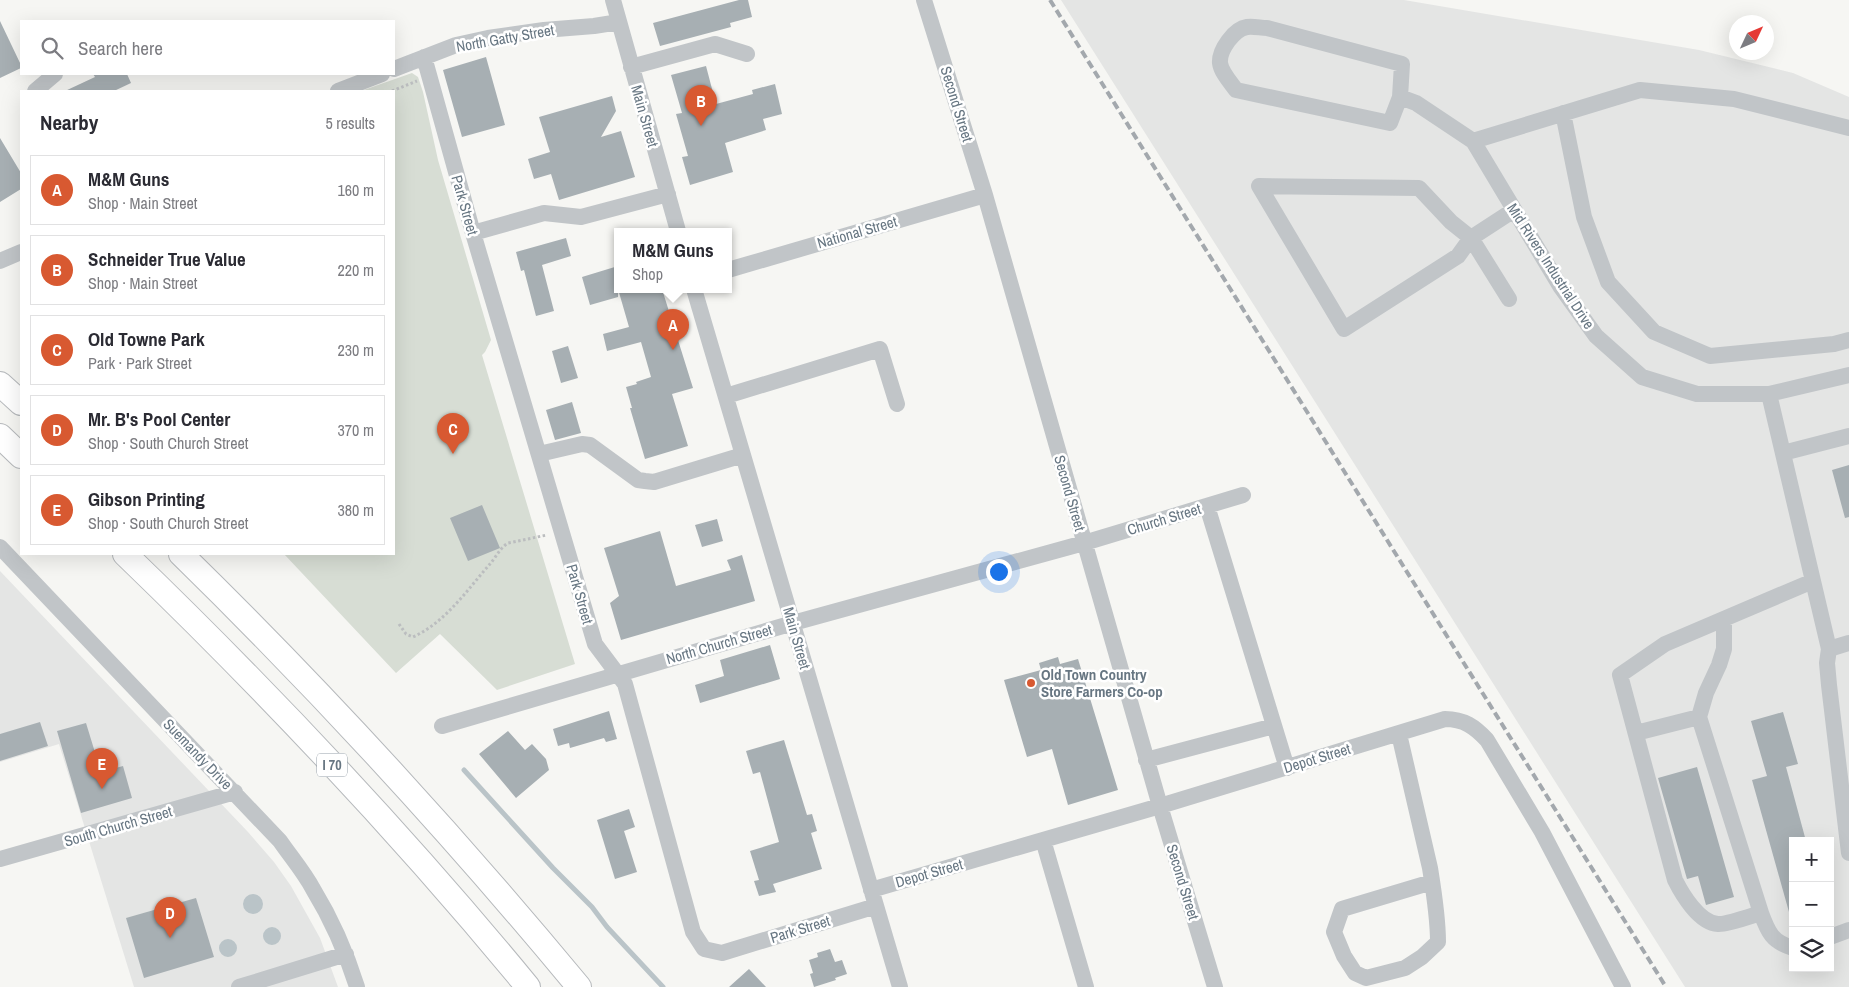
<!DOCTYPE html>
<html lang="en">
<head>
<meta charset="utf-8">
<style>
	:root { --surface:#fff; --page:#f2f2f3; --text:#2b2b33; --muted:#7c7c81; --line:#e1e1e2; --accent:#d85931 }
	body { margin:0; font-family:"Archivo Narrow",sans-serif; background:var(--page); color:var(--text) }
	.controls { position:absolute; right:15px; bottom:15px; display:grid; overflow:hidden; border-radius:0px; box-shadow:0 5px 20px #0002 }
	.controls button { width:45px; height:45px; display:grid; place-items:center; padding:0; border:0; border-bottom:1px solid var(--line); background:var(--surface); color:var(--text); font:25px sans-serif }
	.compass { position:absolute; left:1729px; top:15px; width:45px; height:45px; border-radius:50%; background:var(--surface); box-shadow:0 5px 20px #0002; rotate:46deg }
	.you { position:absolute; left:998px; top:571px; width:18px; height:18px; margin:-12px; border:4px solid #fff; border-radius:50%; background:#1a73e8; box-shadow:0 0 0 8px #1a73e833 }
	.badge { display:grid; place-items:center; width:32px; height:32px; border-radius:50%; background:var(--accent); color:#fff; font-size:16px; font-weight:700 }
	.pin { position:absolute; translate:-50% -41px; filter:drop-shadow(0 1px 2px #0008) }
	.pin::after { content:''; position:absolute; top:26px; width:18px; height:15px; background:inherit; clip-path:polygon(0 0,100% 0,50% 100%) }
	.popup { position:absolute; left:614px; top:228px; width:118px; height:65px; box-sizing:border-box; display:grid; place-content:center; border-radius:0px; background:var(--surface); filter:drop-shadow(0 1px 4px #0005); font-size:16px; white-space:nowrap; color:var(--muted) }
	.popup b { font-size:19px; color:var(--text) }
	.popup::after { content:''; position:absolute; left:50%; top:100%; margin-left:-10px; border:10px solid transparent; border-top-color:var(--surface) }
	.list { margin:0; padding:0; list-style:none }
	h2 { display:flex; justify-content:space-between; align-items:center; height:65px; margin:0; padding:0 20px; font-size:21px }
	h2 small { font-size:16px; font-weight:400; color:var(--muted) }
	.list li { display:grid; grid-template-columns:32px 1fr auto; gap:15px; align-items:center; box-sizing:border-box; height:70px; margin:0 10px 10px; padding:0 10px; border:1px solid var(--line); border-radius:0px }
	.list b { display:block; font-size:19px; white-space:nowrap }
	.list p { margin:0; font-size:16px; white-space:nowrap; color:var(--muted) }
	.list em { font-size:16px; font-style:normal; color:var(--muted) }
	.icon { flex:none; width:28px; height:28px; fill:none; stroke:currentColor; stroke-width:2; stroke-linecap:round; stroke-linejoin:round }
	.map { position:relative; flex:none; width:1849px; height:987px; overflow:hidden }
	.search { position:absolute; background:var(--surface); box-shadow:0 5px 20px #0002; left:20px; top:20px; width:375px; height:55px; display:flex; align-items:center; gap:12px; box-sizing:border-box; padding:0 18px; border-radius:0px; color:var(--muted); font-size:19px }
	.panel { position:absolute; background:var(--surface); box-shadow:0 5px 20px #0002; left:20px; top:90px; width:375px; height:465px; border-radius:0px }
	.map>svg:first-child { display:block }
	.built { fill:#e4e5e4; fill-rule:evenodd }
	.green { fill:#d7ddd4 }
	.water { fill:#bac4c8 }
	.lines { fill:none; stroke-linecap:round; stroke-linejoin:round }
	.stream { stroke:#bac4c8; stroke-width:5 }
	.building { fill:#a7afb3 }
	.highway-casing { stroke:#b6b9bc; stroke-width:26 }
	.path { stroke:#bbbdbf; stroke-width:3; stroke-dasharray:2.5 2.5; stroke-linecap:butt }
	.minor { stroke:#c1c5c8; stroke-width:16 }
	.highway { stroke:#fff; stroke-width:24 }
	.rail { stroke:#a3a8ad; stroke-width:4; stroke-dasharray:8 4; stroke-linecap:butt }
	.poi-dot { fill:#d85931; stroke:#fff; stroke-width:2 }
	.labels { text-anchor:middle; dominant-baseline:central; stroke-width:5; stroke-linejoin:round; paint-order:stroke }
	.shield { fill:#fff; stroke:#959fa8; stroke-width:1 }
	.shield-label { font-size:14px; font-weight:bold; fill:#677682 }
	.street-label { font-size:15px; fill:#677682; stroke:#fff }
	.poi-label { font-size:15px; font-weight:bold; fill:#677682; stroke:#fff; text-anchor:start }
</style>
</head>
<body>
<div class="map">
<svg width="1849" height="987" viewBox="0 0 1849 987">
	<rect width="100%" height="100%" fill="#f6f6f3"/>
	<!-- built -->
	<path class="built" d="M1061,0H1404L1699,50L1793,73L1849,97V987H1685ZM1793,841H1830V968H1793Z
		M0,571L248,832L274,862L291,886L320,938L338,987H134L59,744L0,762Z"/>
	<!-- green -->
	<path class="green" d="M412,73L418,77L423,92L438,160L491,340L485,352L482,355L575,664L497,690L440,634L396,673L284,554H394V91H361Z"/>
	<!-- water -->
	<path class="water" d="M243 904a10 10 0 1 1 20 0a10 10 0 1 1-20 0Z
		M263 936a9 9 0 1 1 18 0a9 9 0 1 1-18 0Z
		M219 948a9 9 0 1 1 18 0a9 9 0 1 1-18 0Z"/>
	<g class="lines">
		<!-- stream -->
		<path class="stream" d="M464,770L553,868L592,907L607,927L663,987"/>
	</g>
	<!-- building -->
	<path class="building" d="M739,0H748L752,17L730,23L731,27L660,46L653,23Z
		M0,21L21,65V68L0,78Z
		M486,57L505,125L462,137L443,70Z
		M706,66L716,104L753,94L752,90L775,84L782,114L763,119L766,130L725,143L733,172L690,185L682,157L688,156L676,114L682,113L671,75Z
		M93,74H127L131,83L114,91H65L95,77Z
		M612,96L616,111L601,137L621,131L635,177L559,200L551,174L534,179L528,159L550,152L539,117Z
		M0,138L21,173V189L0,202Z
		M566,238L571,256L542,265L554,311L536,316L524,270L521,271L516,252Z
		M618,266V297L590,305L582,277Z
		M618,289H662L693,388L672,394L688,446L645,459L630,408H632L626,387L637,384L636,382L651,377L641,342L607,351L603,334L629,327Z
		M568,346L578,378L561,383L552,351Z
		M572,402L581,433L555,440L546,410Z
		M1849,465V517L1845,518L1832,470Z
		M482,505L500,548L468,561L450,518Z
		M717,519L723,541L702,547L695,525Z
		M660,531L676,586L731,570L727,560L742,555L755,601L621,640L610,603L619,596L604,548Z
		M770,645L780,679L700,703L695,685L724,676L720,660Z
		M1058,657L1060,664L1078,659L1118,790L1068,805L1052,749L1027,757L1004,680L1041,670L1039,663Z
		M609,711L617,739L606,742L604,738L570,748L569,743L558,746L553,729Z
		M1783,712L1798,764L1786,767L1806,841H1793V911L1789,912L1752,780L1767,776L1751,721Z
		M40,722L48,746L0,761V734Z
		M86,723L101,772L123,766L132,798L81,813L57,731Z
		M508,731L525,750L532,744L546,759L549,770L516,798L479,754Z
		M784,740L807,815L812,814L817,831L811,833L822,869L773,884L776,892L759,896L754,881L759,880L750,851L779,842L760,772L753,774L746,751Z
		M1697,767L1734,897L1706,905L1698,876L1687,879L1658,778Z
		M629,809L635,827L624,831L637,872L615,879L597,820Z
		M196,898L214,957L144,978L126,918Z
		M830,949L835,962L842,960L847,974L835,978L836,980L814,987L810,974L813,973L809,960L818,957L817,953Z
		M749,969L766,987H729Z"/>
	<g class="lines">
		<defs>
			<path id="highway" d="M0,384L21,403
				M0,436L21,456
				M125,554C267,691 403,835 528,987
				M181,554C321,691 454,836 579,987"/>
		</defs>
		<!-- highway casing -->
		<use href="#highway" class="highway-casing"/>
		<!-- path -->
		<path class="path" d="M392,91L417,81
			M399,624L406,634L413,637C446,622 467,590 490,564C496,557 500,548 508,543L547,535"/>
		<!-- minor -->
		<path class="minor" d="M613,0L678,231
			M924,0L985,195L1160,806L1215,987
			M424,57L473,233L595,644L625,684L693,932L704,949L722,953L876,906
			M631,67L715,44L747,54
			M394,69L456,45L488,38L544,30L594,26L619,22
			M35,91L55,74
			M338,91L382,74
			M1400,97L1390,123L1236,90C1231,83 1221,72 1220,63C1219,50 1234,29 1247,27C1253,26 1261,28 1267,28L1402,64L1400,97L1416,103L1473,141L1560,286L1596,336L1642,377L1697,394H1769L1849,375
			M1563,113L1584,217L1608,282L1654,332L1710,356L1834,344L1849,340
			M1473,141L1640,90L1734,99L1849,128
			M473,233L544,213L581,217L668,194
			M0,261L21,252
			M728,270L985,195
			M694,289L900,987
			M1509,299L1471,238L1458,256L1344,329L1259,186L1419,188L1451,222L1471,238L1514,210
			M1769,394L1829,649L1849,643
			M726,396L880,349L897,404
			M1783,453L1849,436
			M539,454L582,444L590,445L638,480L645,481L654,482L743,455
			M1207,506L1287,768
			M0,547L280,841C291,857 304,872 313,889C332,920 346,952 357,987
			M1829,649L1827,663L1829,685L1849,853
			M1699,717L1706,693L1719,665L1724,649V620
			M442,726L793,623L1084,543L1243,495
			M1636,733L1699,717L1761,913C1751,916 1726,925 1718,924C1699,923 1682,894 1675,880L1620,675L1665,644L1813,581
			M1399,734L1430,868C1434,893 1438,917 1438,942L1422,957L1405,968L1366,978L1355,973L1344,956L1334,932L1342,909L1432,882
			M1146,760L1274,726
			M1043,840L1086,987
			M0,859L235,792
			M871,890L1160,806L1445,719C1464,719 1475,727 1487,740L1542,832L1623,987
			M1761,913C1768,932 1772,942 1793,948
			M1830,937L1849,930
			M239,987L346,954"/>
		<!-- highway -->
		<use href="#highway" class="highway"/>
		<!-- rail -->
		<path class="rail" d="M1050,0L1666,987"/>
	</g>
	<!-- markers -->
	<circle class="poi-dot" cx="1031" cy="683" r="5"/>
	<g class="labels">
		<!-- shield labels -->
		<rect class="shield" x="317" y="753.5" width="30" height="23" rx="4"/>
		<g class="shield-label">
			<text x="332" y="765">I 70</text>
		</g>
		<!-- street labels -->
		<g class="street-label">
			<text transform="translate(505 38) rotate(-10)">North Gatty Street</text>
			<text transform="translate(957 104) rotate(73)">Second Street</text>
			<text transform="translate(645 116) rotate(74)">Main Street</text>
			<text transform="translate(465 205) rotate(74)">Park Street</text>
			<text transform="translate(857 232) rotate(-16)">National Street</text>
			<text transform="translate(1551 266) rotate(57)">Mid Rivers Industrial Drive</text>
			<text transform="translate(1070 493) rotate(74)">Second Street</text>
			<text transform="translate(1164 519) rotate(-17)">Church Street</text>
			<text transform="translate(580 594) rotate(74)">Park Street</text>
			<text transform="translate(797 638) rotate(74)">Main Street</text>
			<text transform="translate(719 644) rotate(-16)">North Church Street</text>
			<text transform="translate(198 754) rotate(46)">Suemandy Drive</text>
			<text transform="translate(1317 758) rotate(-17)">Depot Street</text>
			<text transform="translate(118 826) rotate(-16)">South Church Street</text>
			<text transform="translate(929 873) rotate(-16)">Depot Street</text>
			<text transform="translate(1183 882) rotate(73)">Second Street</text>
			<text transform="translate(800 929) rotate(-17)">Park Street</text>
		</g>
		<!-- poi labels -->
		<g class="poi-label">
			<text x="1041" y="674">Old Town Country<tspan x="1041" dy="17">Store Farmers Co-op</tspan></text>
		</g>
	</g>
</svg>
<div class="controls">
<button>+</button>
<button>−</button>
<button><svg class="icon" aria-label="layers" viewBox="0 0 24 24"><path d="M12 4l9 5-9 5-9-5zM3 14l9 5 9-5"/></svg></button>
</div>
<svg class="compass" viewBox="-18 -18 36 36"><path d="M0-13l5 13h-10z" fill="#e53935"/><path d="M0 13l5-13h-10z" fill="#7c7c81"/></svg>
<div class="you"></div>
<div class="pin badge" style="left:673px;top:350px">A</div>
<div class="popup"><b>M&amp;M Guns</b>Shop</div>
<div class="pin badge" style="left:701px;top:126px">B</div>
<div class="pin badge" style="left:453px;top:454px">C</div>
<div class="pin badge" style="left:170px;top:938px">D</div>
<div class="pin badge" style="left:102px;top:789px">E</div>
<div class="search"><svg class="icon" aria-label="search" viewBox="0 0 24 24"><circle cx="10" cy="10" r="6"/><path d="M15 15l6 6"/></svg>Search here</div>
<section class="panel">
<h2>Nearby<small>5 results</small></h2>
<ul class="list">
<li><span class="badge">A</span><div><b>M&amp;M Guns</b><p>Shop · Main Street</p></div><em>160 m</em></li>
<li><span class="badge">B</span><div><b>Schneider True Value</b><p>Shop · Main Street</p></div><em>220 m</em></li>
<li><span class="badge">C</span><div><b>Old Towne Park</b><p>Park · Park Street</p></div><em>230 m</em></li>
<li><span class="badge">D</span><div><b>Mr. B's Pool Center</b><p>Shop · South Church Street</p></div><em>370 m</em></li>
<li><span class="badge">E</span><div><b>Gibson Printing</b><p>Shop · South Church Street</p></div><em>380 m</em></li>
</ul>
</section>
</div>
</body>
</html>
